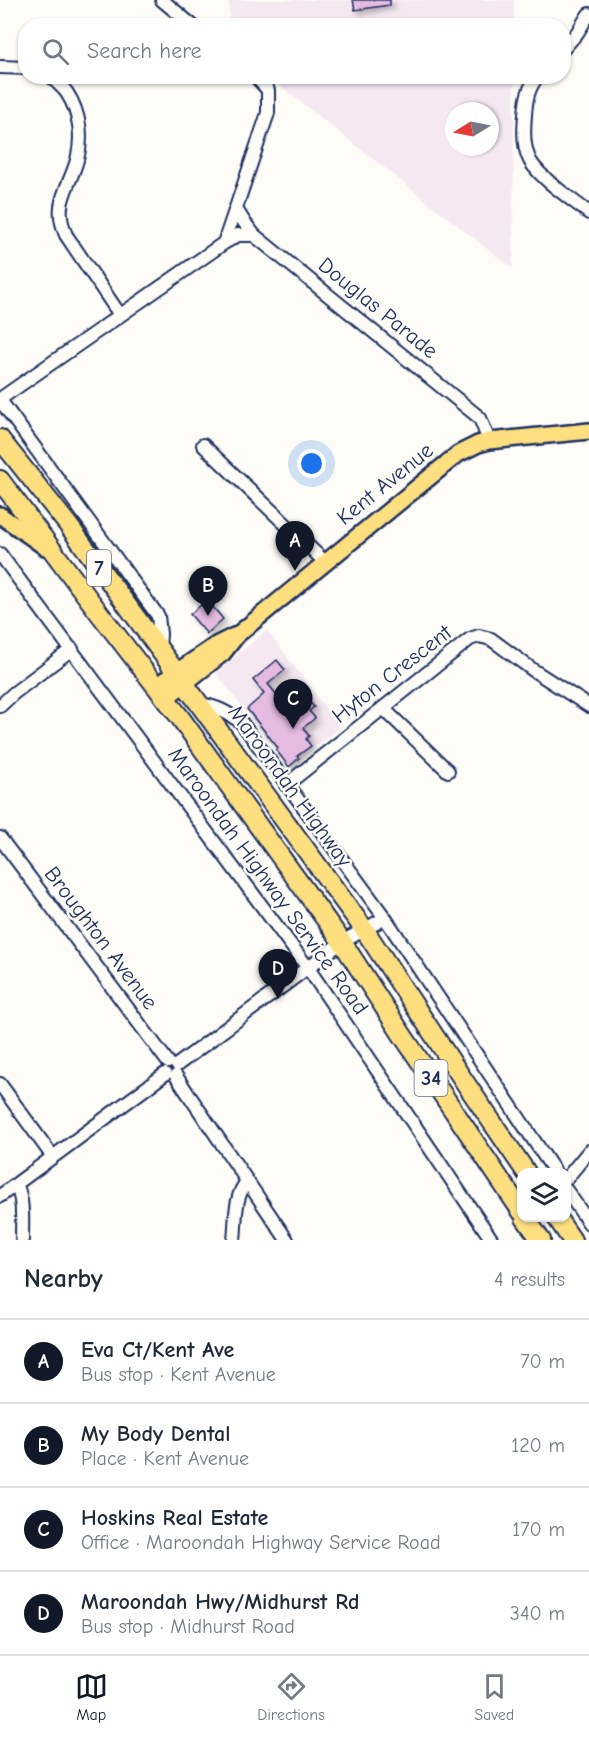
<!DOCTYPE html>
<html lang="en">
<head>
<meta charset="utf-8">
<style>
	:root { --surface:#fff; --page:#f6f6f7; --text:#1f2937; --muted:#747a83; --line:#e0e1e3; --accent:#111827 }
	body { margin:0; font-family:"Comic Neue",sans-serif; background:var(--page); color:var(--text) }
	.controls { position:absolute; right:18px; bottom:18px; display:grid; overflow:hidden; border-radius:12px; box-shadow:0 2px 4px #0004 }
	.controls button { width:54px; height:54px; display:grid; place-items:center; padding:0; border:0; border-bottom:2px solid var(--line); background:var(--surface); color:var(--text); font:30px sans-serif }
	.compass { position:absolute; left:445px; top:102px; width:54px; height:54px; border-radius:50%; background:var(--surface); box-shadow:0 2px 4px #0004; rotate:260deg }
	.you { position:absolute; left:312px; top:464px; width:21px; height:21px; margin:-15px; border:4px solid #fff; border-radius:50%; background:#1a73e8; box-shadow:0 0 0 9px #1a73e833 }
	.badge { display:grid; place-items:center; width:39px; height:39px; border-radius:50%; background:var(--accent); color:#fff; font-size:20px; font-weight:700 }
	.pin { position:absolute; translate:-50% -50px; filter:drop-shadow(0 2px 3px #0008) }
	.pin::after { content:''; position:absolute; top:32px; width:21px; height:18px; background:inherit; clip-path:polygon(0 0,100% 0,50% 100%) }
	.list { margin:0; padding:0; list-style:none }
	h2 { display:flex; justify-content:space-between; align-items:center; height:78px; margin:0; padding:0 24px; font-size:26px }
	h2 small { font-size:20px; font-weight:400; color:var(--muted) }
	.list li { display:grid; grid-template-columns:39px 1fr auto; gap:18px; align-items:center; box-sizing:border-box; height:84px; padding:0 24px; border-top:2px solid var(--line) }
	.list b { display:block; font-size:22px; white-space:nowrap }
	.list p { margin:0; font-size:20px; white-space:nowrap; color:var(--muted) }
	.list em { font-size:20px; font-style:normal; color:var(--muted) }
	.icon { flex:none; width:33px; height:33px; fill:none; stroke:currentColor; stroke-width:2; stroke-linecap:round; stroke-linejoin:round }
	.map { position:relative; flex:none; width:589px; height:1240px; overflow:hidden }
	.search { position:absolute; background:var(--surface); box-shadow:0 2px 4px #0004; left:18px; right:18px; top:18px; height:66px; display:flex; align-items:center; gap:15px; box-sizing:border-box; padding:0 21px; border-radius:24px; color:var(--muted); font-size:22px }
	.sheet { height:414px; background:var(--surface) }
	nav { display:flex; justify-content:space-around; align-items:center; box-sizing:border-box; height:84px; border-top:2px solid var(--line); background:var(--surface); font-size:16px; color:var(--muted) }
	nav a { display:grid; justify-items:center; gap:3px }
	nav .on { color:var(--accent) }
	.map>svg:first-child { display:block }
	.built { fill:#f6e8f1; fill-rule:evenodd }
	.building { fill:#e5bbe2; stroke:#1b2f5e; stroke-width:1.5; filter:url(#shadow) }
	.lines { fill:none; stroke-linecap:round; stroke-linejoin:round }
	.minor-casing { stroke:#1b2f5e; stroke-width:16 }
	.major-casing { stroke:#1b2f5e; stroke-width:20 }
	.highway-casing { stroke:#1b2f5e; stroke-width:22 }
	.minor { stroke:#fdfcf7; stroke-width:12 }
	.major { stroke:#fedf80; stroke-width:15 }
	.highway { stroke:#fedf80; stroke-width:18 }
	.labels { text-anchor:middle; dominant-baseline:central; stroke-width:5; stroke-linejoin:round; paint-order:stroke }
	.shield { fill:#fdfcf7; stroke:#5f6c8c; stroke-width:1.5 }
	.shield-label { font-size:21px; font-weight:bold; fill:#1b2f5e }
	.street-label { font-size:22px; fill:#1b2f5e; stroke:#fdfcf7 }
</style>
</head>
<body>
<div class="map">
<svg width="589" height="1240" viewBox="0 0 589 1240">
	<defs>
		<filter id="shadow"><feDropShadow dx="4" dy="4" stdDeviation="3" flood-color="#0004"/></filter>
	</defs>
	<rect width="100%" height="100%" fill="#fdfcf7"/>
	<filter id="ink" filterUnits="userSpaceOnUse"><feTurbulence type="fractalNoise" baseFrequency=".0167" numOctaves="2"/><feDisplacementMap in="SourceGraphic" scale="12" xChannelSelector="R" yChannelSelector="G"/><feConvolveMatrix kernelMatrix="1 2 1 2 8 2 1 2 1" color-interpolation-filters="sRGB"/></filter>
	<g filter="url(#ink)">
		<!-- built -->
		<path class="built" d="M229,0H514V25L229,26Z
			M269,77H514L513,268H512ZM454,111H490V147H454Z
			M267,630L340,727L289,768L216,673Z"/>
		<!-- building -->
		<path class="building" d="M353,0H390V5L355,10Z
			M207,600L223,619L207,634L190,614Z
			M277,660L285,670L268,684L290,711L306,698L314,707L309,711L315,718L303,728L309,736L306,739L311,746L297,756L299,758L289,767L276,750L278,748L247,709L264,694L253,680Z"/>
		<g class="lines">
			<defs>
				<path id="minor" d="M162,0L193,26
					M564,48L577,33L589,14
					M0,67L26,68
					M51,76C56,82 63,87 67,93C80,113 83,138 77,160C69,189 52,203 66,235L120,315
					M538,76C528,88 526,99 525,115C524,128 523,143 528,156C534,175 573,200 589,213
					M236,209L244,222L254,235L480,418L489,441
					M224,243L268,113V90L255,76
					M0,399L224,243L238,235H254
					M0,400L158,616L160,634L159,649
					M203,445L325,562
					M0,554L308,968L492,1240
					M199,704C216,706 228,713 241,722L385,918L555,1172
					M0,706L14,693L72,649
					M384,709L448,771
					M286,785L470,639L479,636L491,639L533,670L589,706
					M0,838L168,1062
					M177,1065L342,942L385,918
					M176,1076L287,1240
					M0,1084L53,1157
					M566,1179L589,1151
					M16,1184C24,1200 22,1222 22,1240
					M566,1190L589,1223
					M0,1196L165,1074
					M234,1240C236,1223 234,1195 247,1182"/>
				<path id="major" d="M0,515L45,547
					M156,686L216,645L234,636
					M166,698L223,653L237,635L458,454L478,444L489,441L589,431"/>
				<path id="highway" d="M0,439L69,526L364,929L464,1081L526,1172
					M0,480L100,614L179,716L342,942L403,1036L522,1212
					M525,1218L541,1240
					M557,1218L572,1240"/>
			</defs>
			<!-- minor casing -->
			<use href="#minor" class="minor-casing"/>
			<!-- major casing -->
			<use href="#major" class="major-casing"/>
			<!-- highway casing -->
			<use href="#highway" class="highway-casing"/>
			<!-- minor -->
			<use href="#minor" class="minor"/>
			<!-- major -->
			<use href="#major" class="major"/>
			<!-- highway -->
			<use href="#highway" class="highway"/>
		</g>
	</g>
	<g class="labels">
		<!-- shield labels -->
		<g class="shield">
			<rect x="87" y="550" width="24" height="36" rx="4.5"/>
			<rect x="414.5" y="1060" width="33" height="36" rx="4.5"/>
		</g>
		<g class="shield-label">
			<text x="99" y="568">7</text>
			<text x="431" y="1078">34</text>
		</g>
		<!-- street labels -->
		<g class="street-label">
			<text transform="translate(378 308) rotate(39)">Douglas Parade</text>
			<text transform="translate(385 484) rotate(-39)">Kent Avenue</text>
			<text transform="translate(392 674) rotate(-38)">Hyton Crescent</text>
			<text transform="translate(290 786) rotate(54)">Maroondah Highway</text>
			<text transform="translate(268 881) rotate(54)">Maroondah Highway Service Road</text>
			<text transform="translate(101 938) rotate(53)">Broughton Avenue</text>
		</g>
	</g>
</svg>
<div class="controls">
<button><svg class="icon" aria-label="layers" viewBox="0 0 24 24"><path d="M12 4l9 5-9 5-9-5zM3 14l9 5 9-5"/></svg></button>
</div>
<svg class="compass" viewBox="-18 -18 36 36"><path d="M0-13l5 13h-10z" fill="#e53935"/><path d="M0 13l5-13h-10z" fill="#747a83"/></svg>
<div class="you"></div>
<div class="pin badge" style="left:295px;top:571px">A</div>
<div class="pin badge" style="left:208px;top:616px">B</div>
<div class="pin badge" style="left:293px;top:729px">C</div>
<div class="pin badge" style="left:278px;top:999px">D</div>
<div class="search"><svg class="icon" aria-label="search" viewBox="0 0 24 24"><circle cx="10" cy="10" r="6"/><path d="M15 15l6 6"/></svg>Search here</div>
</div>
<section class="sheet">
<h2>Nearby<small>4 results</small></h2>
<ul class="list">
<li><span class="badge">A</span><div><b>Eva Ct/Kent Ave</b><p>Bus stop · Kent Avenue</p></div><em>70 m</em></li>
<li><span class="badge">B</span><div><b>My Body Dental</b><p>Place · Kent Avenue</p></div><em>120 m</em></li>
<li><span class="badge">C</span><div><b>Hoskins Real Estate</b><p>Office · Maroondah Highway Service Road</p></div><em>170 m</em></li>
<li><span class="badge">D</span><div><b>Maroondah Hwy/Midhurst Rd</b><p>Bus stop · Midhurst Road</p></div><em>340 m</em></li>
</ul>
</section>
<nav>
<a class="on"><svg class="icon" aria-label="map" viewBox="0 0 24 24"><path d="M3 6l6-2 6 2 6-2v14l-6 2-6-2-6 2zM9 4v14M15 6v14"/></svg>Map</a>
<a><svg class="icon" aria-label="directions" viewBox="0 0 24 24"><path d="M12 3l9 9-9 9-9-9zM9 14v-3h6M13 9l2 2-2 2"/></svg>Directions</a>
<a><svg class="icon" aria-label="saved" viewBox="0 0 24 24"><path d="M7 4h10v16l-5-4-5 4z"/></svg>Saved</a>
</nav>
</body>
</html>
